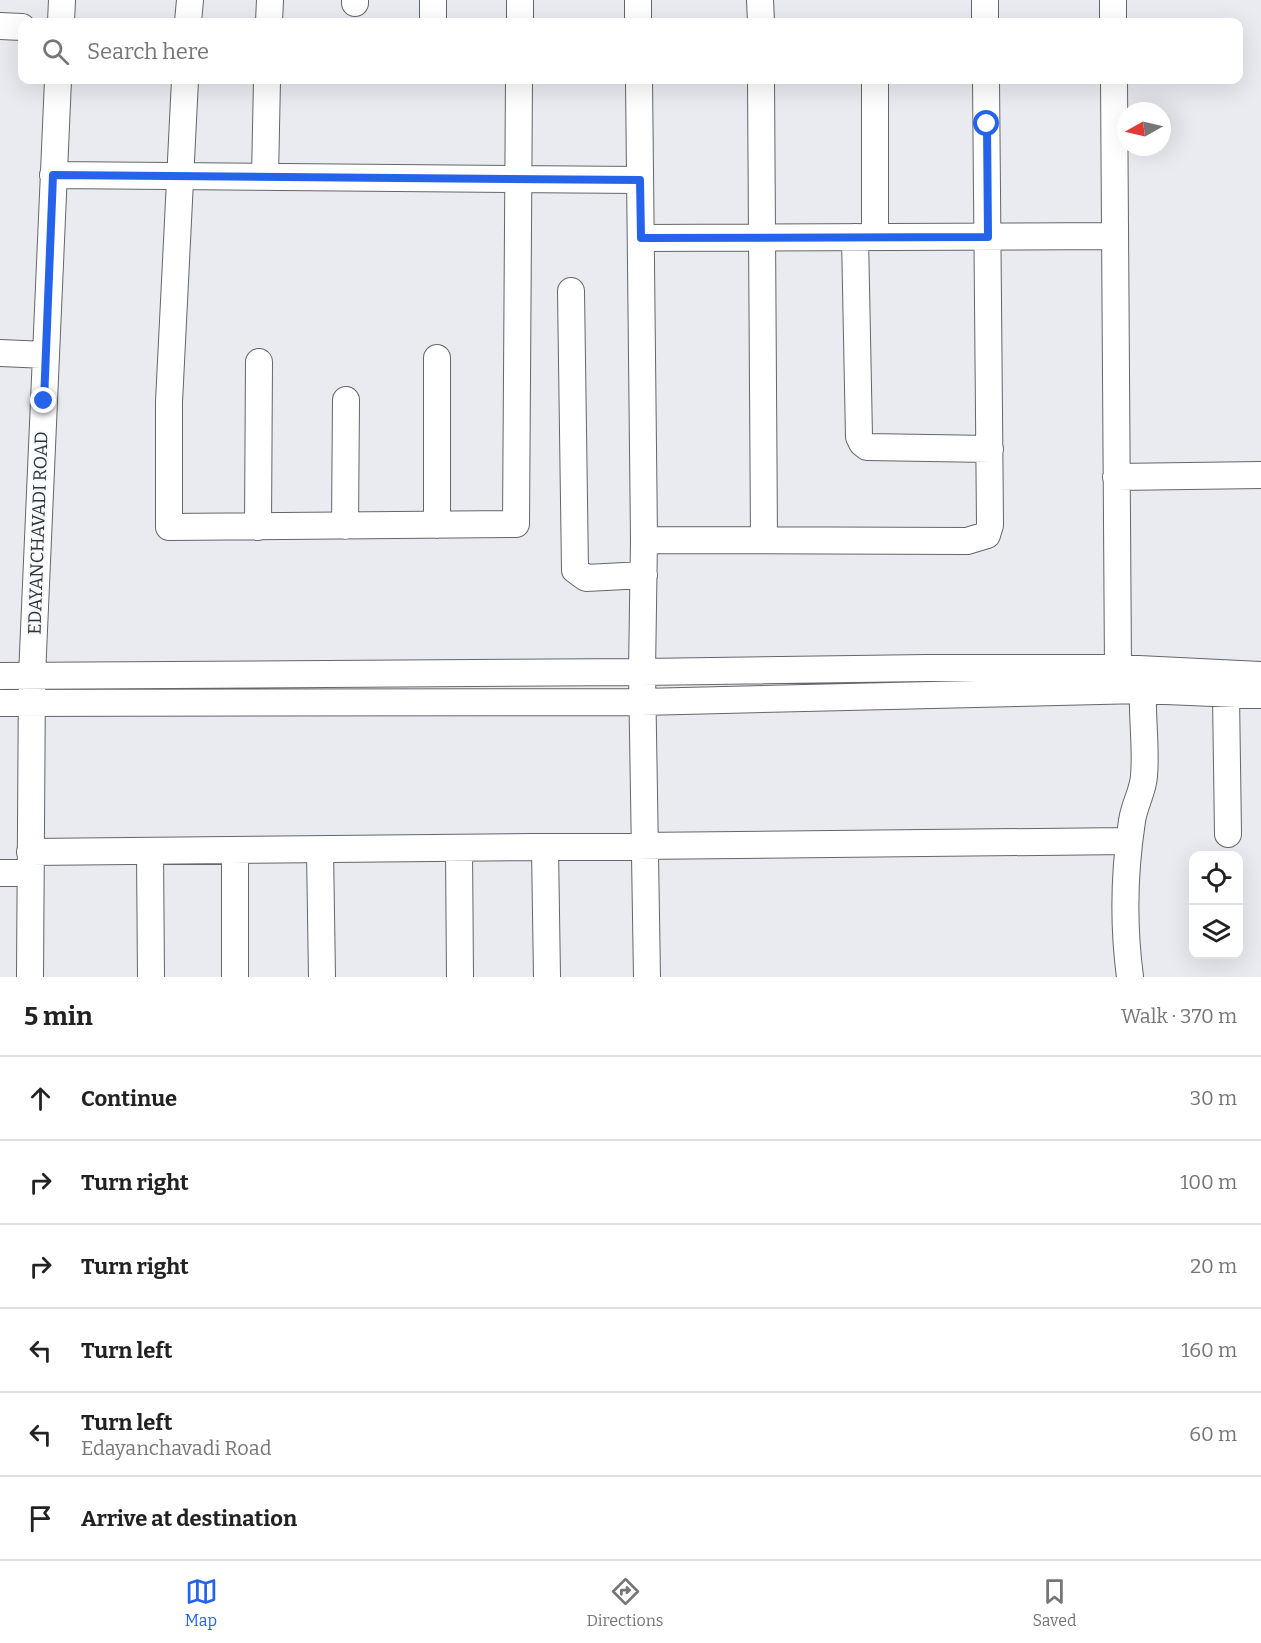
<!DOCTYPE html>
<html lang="en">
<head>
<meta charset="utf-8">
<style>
	:root { --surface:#fff; --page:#f6f6f6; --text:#222; --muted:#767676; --line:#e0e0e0; --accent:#2563eb }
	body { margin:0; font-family:Bitter,serif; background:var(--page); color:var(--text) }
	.controls { position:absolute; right:18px; bottom:18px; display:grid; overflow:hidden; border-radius:12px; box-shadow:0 6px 24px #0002 }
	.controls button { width:54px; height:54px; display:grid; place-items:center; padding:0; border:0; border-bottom:2px solid var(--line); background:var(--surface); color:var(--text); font:30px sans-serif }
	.compass { position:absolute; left:1117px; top:102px; width:54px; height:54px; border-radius:50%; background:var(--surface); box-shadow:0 6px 24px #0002; rotate:262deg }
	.stop { position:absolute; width:18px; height:18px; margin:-14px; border:4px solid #2563eb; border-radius:50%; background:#fff }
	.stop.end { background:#2563eb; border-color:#fff; box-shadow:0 2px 6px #0008 }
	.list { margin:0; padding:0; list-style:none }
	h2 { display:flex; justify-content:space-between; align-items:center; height:78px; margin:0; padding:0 24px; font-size:26px }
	h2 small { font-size:20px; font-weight:400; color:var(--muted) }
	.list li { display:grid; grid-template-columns:39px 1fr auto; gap:18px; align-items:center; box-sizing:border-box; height:84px; padding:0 24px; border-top:2px solid var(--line) }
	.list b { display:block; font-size:22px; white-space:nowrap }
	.list p { margin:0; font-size:20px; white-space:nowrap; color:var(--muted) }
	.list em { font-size:20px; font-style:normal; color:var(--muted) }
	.icon { flex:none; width:33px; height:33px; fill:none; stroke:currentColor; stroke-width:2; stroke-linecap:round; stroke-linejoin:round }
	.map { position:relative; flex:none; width:1261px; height:977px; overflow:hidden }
	.search { position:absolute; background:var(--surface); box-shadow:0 6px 24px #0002; left:18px; right:18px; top:18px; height:66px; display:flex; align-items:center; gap:15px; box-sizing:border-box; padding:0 21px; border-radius:12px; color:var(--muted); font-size:22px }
	.sheet { height:582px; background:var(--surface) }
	nav { display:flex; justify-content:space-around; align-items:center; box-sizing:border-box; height:84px; border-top:2px solid var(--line); background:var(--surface); font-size:16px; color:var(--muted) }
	nav a { display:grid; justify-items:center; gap:3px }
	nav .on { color:var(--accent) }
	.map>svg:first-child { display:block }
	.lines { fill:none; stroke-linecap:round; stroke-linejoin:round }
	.minor-casing { stroke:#64666a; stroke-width:28 }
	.minor { stroke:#fff; stroke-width:26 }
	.route { stroke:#2563eb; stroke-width:8 }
	.labels { text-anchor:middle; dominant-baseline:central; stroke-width:4.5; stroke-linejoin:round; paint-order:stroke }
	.street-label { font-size:18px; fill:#323335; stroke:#f6f9fd }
</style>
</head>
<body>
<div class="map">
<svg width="1261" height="977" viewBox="0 0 1261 977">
	<rect width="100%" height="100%" fill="#e9ebf0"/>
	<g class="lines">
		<defs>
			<path id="minor" d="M433,0V22
				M638,0V22
				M760,0L761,22
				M985,0V22
				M1113,0V22
				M355,3V0
				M61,22L62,0
				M188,22L190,0
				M269,22L270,0
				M520,22V0
				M0,26L22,27
				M185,80L169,402V527L516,524L519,80
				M639,80L644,540L642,672L647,977
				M761,80L764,539
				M875,80V237
				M1114,80L1118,668
				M53,175L640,180
				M265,177L267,80
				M855,237L859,437L862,443L867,447L990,449
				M641,238L1115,236
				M571,291L575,570L586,578L644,575
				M0,353L46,355
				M437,358V525
				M1116,477L1261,475
				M345,526L346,400
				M258,527L259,362
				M644,540L967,541L987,535L990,525L986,80
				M0,676L642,672L927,668H1118L1261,675
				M1226,695L1228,834
				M0,703L642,702L1142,690L1261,695
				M459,848L460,977
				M545,848L547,977
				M320,850L322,977
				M150,851L151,977
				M30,852L1129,841
				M0,873H30
				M30,977L32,676L58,80
				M235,977V850
				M1130,977C1123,924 1124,873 1132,821C1134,805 1143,792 1144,776C1147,743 1140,708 1144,675"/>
		</defs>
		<!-- minor casing -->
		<use href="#minor" class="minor-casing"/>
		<!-- minor -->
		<use href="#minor" class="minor"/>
	</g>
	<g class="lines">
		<!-- route -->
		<path class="route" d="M44,401L53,175L640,180L641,238L988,237L987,124"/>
	</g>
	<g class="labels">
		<!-- street labels -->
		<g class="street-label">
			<text transform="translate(38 533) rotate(-88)">EDAYANCHAVADI ROAD</text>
		</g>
	</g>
</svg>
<div class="controls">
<button><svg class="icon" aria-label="locate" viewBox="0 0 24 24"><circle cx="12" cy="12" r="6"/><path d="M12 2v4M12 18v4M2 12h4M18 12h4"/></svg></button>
<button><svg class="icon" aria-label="layers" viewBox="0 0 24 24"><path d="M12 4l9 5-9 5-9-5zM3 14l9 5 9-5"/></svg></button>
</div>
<svg class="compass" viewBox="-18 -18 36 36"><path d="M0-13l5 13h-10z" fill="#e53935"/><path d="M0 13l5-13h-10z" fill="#767676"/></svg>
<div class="stop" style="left:987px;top:124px"></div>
<div class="stop end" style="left:44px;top:401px"></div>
<div class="search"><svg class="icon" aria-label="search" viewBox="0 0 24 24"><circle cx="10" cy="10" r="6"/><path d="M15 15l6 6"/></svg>Search here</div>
</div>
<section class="sheet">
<h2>5 min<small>Walk · 370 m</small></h2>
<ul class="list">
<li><svg class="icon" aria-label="ahead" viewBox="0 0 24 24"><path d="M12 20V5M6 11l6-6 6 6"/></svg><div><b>Continue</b></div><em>30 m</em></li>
<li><svg class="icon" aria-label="right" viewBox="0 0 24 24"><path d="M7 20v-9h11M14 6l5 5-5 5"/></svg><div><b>Turn right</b></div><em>100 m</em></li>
<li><svg class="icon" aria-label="right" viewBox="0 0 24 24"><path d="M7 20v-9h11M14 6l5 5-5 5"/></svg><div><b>Turn right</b></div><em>20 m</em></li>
<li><svg class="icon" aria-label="left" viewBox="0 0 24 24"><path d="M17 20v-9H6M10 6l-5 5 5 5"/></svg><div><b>Turn left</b></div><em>160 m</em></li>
<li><svg class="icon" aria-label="left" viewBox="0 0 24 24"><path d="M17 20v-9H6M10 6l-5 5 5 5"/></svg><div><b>Turn left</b><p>Edayanchavadi Road</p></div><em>60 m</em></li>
<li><svg class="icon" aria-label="arrive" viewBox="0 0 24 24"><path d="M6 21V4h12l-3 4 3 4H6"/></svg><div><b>Arrive at destination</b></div></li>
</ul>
</section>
<nav>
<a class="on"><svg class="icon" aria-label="map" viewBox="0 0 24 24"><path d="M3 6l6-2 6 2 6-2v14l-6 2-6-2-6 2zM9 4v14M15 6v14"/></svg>Map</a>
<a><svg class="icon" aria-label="directions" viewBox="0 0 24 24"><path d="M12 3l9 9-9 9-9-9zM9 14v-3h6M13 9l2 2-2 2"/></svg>Directions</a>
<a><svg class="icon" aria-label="saved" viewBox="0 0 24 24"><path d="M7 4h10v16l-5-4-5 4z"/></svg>Saved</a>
</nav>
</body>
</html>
